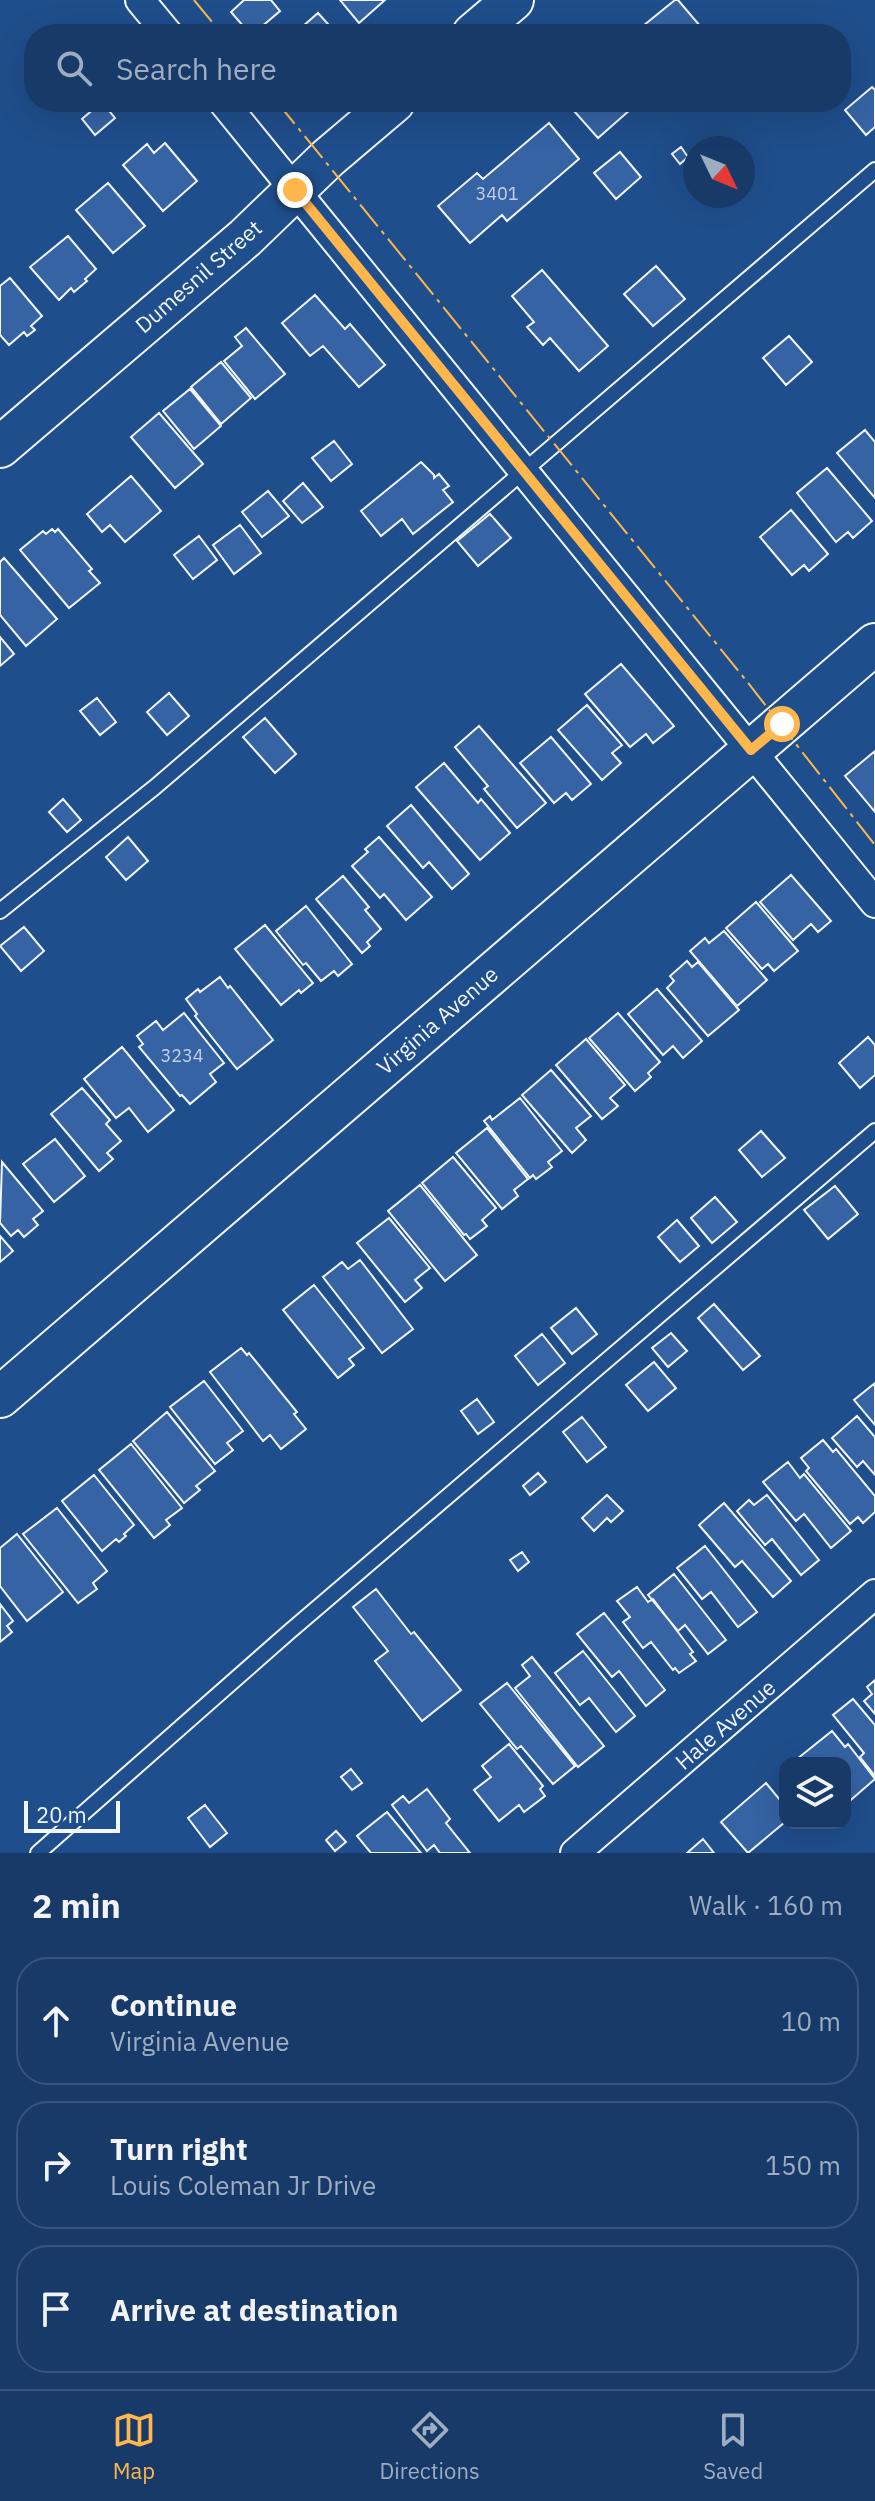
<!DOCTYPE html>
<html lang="en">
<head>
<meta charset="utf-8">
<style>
	:root { --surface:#173a69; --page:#20416f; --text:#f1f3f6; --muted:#9eadc0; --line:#36547d; --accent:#ffb74d }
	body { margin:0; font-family:"IBM Plex Sans",sans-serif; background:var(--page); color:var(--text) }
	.controls { position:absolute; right:24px; bottom:24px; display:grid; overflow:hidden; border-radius:16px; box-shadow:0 8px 32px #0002 }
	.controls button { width:72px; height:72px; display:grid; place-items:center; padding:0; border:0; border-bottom:2px solid var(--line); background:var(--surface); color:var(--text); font:40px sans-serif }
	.compass { position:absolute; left:683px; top:136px; width:72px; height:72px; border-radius:50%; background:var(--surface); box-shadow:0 8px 32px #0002; rotate:133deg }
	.scale { position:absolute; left:24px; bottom:20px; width:96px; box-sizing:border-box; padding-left:8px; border:4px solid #f2f6ff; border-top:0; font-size:22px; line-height:28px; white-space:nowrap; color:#f2f6ff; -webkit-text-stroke:6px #1f4e8c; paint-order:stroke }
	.stop { position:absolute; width:24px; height:24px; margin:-18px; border:6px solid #ffb74d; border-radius:50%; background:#fff }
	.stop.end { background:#ffb74d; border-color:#fff; box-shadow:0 2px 8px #0008 }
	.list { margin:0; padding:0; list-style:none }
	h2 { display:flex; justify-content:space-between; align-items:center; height:104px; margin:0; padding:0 32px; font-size:34px }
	h2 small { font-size:26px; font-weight:400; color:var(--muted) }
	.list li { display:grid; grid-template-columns:52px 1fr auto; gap:24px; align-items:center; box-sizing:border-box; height:128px; margin:0 16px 16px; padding:0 16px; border:2px solid var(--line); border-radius:32px }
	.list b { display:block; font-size:30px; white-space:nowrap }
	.list p { margin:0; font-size:26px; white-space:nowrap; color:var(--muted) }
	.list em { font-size:26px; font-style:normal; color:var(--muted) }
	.icon { flex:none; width:44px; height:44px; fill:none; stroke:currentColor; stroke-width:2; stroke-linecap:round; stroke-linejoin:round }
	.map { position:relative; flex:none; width:875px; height:1853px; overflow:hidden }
	.search { position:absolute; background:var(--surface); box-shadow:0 8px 32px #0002; left:24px; right:24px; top:24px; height:88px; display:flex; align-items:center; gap:20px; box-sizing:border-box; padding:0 28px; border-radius:32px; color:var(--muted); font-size:30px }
	.sheet { height:536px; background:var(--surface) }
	nav { display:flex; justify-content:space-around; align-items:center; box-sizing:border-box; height:112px; border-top:2px solid var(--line); background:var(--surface); font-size:22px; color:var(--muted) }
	nav a { display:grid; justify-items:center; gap:4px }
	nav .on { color:var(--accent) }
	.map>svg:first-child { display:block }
	.building { fill:#3563a3; stroke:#f2f6ff; stroke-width:2 }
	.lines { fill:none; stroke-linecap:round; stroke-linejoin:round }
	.lane-casing { stroke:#f2f6ff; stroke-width:18 }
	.street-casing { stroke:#f2f6ff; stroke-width:32 }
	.secondary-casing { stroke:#f2f6ff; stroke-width:44 }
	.lane { stroke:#1f4e8c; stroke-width:14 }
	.street { stroke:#1f4e8c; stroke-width:28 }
	.secondary { stroke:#1f4e8c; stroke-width:40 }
	.power { stroke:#ffb74d; stroke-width:2; stroke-dasharray:28 6 4 6; stroke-linecap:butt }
	.route { stroke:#ffb74d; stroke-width:10 }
	.labels { text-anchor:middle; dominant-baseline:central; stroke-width:6; stroke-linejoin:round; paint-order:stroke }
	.number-label { font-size:18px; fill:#c3d1e8 }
	.street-label { font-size:22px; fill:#f2f6ff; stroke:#1f4e8c }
</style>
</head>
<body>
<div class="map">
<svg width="875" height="1853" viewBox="0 0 875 1853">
	<rect width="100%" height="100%" fill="#1f4e8c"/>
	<!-- building -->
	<path class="building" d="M244,0H271L280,11L253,34H250L231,12Z
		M340,0H385L359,23Z
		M675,0H678L707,34H633Z
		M318,13L337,34H294Z
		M872,87L875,90V127L866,135L845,110Z
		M102,102L115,118L95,135L82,119Z
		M566,102H639L598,138Z
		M549,123L579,159L507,221L502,215L470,243L438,206L477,173L483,179Z
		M165,143L197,181L163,211L123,165L147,144L154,153Z
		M681,147L688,157L680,164L672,154Z
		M620,152L641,177L616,199L594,173Z
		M108,183L145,226L113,253L76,210Z
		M68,236L96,269L85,279L87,281L74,292L71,288L59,300L30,267Z
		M656,266L685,299L653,326L624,294Z
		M542,270L608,346L579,371L550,338L543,345L527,327L534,322L512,296Z
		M10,278L42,316L31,326L35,330L27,336L24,332L9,345L0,335V286Z
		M315,295L345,329L350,324L385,365L359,387L323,346L310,356L282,323Z
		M246,328L285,374L255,399L224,361L242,346L235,337Z
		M789,336L812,362L786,385L763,358Z
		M221,362L251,398L221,424L191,387Z
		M190,389L221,426L194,449L163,411Z
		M159,413L203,464L175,488L131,437Z
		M865,430L875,442V498L837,453Z
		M334,441L352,464L331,481L312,458Z
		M421,462L434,475V478L439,474L449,486L443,490L453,502L413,534L402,519L381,536L361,511Z
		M827,468L872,521L853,538L848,532L836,542L797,493Z
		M131,476L161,511L125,542L110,525L102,532L87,514Z
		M303,483L323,507L302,523L283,501Z
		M268,491L289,516L262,537L242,512Z
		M791,510L828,554L809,571L804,565L792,575L760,537Z
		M490,514L511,538L478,566L457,541Z
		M240,525L261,553L234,574L213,545Z
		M52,529L55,532L58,529L92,569L89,571L100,583L69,608L20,550L43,531L46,534Z
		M199,536L217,560L193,579L174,555Z
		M4,558L57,619L26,646L0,615V562Z
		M0,637L14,654L0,666Z
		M621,664L674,726L653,743L646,734L630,747L585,694Z
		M169,693L189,716L167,735L147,712Z
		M97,698L116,722L100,735L80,711Z
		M587,705L622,745L612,753L621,763L602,780L558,730Z
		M265,718L296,754L275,773L243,737Z
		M479,726L546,803L517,828L484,789L488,786L455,747Z
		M551,737L591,784L572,800L566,793L554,803L520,763Z
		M875,751V812L845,776Z
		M444,763L478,803L481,799L510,833L480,860L416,787Z
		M63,799L81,820L67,832L49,812Z
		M411,805L469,874L452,889L429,862L423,868L387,826Z
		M128,837L148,861L126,880L106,857Z
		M379,837L432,897L406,920L384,894L380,898L352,866L368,852L365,849Z
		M791,875L831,921L818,932L811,924L793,940L760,902Z
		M343,876L369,907L365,910L381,929L367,942L370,946L362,953L316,899Z
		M756,902L798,951L774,971L768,964L762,969L726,928Z
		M306,906L352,964L338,976L334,971L321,981L306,963L303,965L276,931Z
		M265,925L313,983L301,993L299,990L281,1005L235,949Z
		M24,927L44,951L21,971L0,946Z
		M724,931L767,980L737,1006L690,951L705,938L709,943Z
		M687,961L692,967L698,962L739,1010L708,1036L667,988L674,981L670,976Z
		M220,977L228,988L230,986L273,1040L237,1069L195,1016L197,1014L186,999L198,989L200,992Z
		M657,989L702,1041L683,1058L673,1046L663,1055L628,1014Z
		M184,1013L224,1063L210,1074L216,1082L190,1104L182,1095L180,1096L139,1047L143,1044L137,1036L156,1021L163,1030Z
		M618,1013L660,1062L648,1073L651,1077L635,1091L589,1038Z
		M868,1037L875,1045V1075L860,1088L839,1063Z
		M586,1039L625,1085L610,1098L618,1106L602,1119L556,1065Z
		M122,1047L174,1110L148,1132L129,1108L116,1118L84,1079Z
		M551,1070L591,1116L576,1128L586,1140L572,1153L522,1095Z
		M82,1088L110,1120L106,1124L121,1141L107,1153L113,1159L99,1171L51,1114Z
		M520,1098L562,1151L548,1162L552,1167L536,1179L533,1175L530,1178L484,1121L490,1116L492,1120Z
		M487,1128L528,1179L514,1190L518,1196L502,1209L456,1153Z
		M761,1131L785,1158L762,1177L739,1150Z
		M55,1139L85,1176L54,1202L23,1164Z
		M453,1157L496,1208L482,1220L487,1226L470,1239L466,1234L464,1235L422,1183Z
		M2,1162L43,1211L33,1219L38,1225L24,1237L18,1230L11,1236L0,1223Z
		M420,1185L477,1255L445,1281L388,1211Z
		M835,1186L858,1214L828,1239L804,1210Z
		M715,1197L737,1222L712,1243L691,1218Z
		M389,1218L430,1268L415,1280L422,1288L405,1302L357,1243Z
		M677,1220L699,1246L680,1262L658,1237Z
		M0,1236L13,1251L0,1262Z
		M360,1260L413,1329L382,1353L323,1277L342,1262L348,1269Z
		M314,1285L364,1348L349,1359L354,1365L338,1378L283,1310Z
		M714,1304L760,1356L743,1370L698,1318Z
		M576,1308L597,1334L572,1354L551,1328Z
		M671,1333L687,1351L668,1367L652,1348Z
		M542,1334L565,1363L538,1385L515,1356Z
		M241,1348L247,1355L249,1353L297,1412L294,1414L306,1429L281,1449L270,1435L263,1441L210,1372Z
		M654,1362L676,1388L648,1411L626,1385Z
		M204,1381L243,1431L227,1443L233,1450L215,1464L170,1407Z
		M875,1383V1425L854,1400Z
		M477,1399L494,1422L478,1434L461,1411Z
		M167,1412L215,1471L196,1486L200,1490L184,1503L133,1441Z
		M857,1416L875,1437V1475L863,1461L857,1467L832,1438Z
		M582,1417L606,1447L587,1462L563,1432Z
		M823,1440L833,1452L836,1449L875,1496V1512L863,1523L858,1517L850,1524L806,1471L809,1468L801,1458Z
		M131,1444L182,1508L166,1520L170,1525L154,1538L99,1470Z
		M788,1462L800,1478L804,1474L851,1531L831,1548L804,1514L796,1521L763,1482Z
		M538,1473L546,1482L530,1495L523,1486Z
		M94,1475L134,1525L124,1534L126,1536L119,1542L116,1539L102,1551L62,1501Z
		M607,1495L623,1511L611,1522L607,1518L594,1531L582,1518Z
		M767,1495L819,1560L801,1575L772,1539L765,1545L737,1511L749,1500L754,1505Z
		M724,1503L791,1581L773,1597L742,1561L735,1567L699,1525Z
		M57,1508L107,1571L93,1583L97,1589L78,1603L23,1534Z
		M17,1534L63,1592L27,1621L0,1586V1548Z
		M705,1546L757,1612L738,1627L711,1592L702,1599L677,1568Z
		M522,1552L529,1562L518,1571L510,1560Z
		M674,1574L726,1640L708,1654L685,1625L678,1631L648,1595Z
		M637,1587L648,1602L653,1599L693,1652L690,1654L696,1661L679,1673L675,1668L673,1670L651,1642L643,1648L623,1622L630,1617L617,1601Z
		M376,1589L411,1634L414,1632L461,1690L422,1721L375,1661L388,1651L353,1607Z
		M0,1604L13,1621L7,1626L12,1632L0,1642Z
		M604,1613L665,1690L646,1706L619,1671L612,1677L577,1634Z
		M583,1651L635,1716L616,1732L589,1698L580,1705L555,1673Z
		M532,1657L604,1746L578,1767L515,1688L530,1676L522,1665Z
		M875,1680V1714L864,1701L872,1694L867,1687Z
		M507,1683L575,1766L553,1784L521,1746L517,1749L480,1704Z
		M853,1699L875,1725V1776L860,1757L864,1753L833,1715Z
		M832,1731L845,1747L848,1744L875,1779L845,1805V1763H792Z
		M509,1744L543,1786L540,1789L545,1796L524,1812L519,1805L499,1821L474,1790L491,1777L482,1766Z
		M351,1769L362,1783L352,1790L341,1777Z
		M766,1783L785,1806V1822L748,1853L721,1822Z
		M427,1789L450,1819L446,1823L470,1853H440L434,1845L427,1851L392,1805L403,1796L409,1803Z
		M205,1805L227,1833L210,1847L188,1818Z
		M387,1812L421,1853H371L357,1836Z
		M336,1831L346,1842L335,1851L326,1840Z
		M703,1839L714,1853H686H687Z"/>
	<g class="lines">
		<defs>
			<path id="lane" d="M0,911L155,787L875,170
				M38,1853L289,1632L875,1131"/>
			<path id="street" d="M140,0L168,34
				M223,102L875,903
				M575,1853L875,1594"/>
			<path id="secondary" d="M473,34L513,0
				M0,447L245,238L328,158L394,102
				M0,1397L875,644"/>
		</defs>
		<!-- lane casing -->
		<use href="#lane" class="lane-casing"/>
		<!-- street casing -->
		<use href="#street" class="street-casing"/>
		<!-- secondary casing -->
		<use href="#secondary" class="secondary-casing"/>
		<!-- lane -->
		<use href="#lane" class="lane"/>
		<!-- street -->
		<use href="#street" class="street"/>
		<!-- secondary -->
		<use href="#secondary" class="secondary"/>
		<!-- power -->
		<path class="power" d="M194,0L222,34
			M277,102L745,679L875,845"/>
	</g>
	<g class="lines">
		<!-- route -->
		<path class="route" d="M295,190L751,750L782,724"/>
	</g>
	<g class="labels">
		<!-- number labels -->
		<g class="number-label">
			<text x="497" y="193">3401</text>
			<text x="182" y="1055">3234</text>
		</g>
		<!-- street labels -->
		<g class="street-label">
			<text transform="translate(198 276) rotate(-41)">Dumesnil Street</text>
			<text transform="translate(437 1020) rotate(-41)">Virginia Avenue</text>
			<text transform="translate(725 1724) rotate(-41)">Hale Avenue</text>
		</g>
	</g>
</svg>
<div class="controls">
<button><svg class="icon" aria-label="layers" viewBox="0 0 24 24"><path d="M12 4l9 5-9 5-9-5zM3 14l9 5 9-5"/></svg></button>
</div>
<svg class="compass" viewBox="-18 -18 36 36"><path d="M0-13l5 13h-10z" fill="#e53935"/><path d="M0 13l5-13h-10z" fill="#9eadc0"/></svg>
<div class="scale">20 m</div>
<div class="stop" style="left:782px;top:724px"></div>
<div class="stop end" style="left:295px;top:190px"></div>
<div class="search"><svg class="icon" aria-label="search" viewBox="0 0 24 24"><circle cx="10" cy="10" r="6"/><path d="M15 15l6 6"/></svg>Search here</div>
</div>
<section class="sheet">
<h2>2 min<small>Walk · 160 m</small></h2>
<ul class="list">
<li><svg class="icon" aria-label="ahead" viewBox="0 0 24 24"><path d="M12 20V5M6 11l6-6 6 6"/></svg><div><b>Continue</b><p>Virginia Avenue</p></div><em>10 m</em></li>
<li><svg class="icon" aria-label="right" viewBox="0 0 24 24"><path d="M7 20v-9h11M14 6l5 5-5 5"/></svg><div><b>Turn right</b><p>Louis Coleman Jr Drive</p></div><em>150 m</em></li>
<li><svg class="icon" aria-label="arrive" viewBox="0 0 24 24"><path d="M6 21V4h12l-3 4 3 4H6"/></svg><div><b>Arrive at destination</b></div></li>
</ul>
</section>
<nav>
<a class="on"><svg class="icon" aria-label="map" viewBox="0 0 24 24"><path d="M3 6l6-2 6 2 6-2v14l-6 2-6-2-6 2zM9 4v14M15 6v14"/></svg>Map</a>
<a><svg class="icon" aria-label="directions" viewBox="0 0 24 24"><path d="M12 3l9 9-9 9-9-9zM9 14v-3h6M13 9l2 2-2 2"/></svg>Directions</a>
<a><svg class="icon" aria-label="saved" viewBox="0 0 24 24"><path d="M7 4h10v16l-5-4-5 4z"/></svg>Saved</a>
</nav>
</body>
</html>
